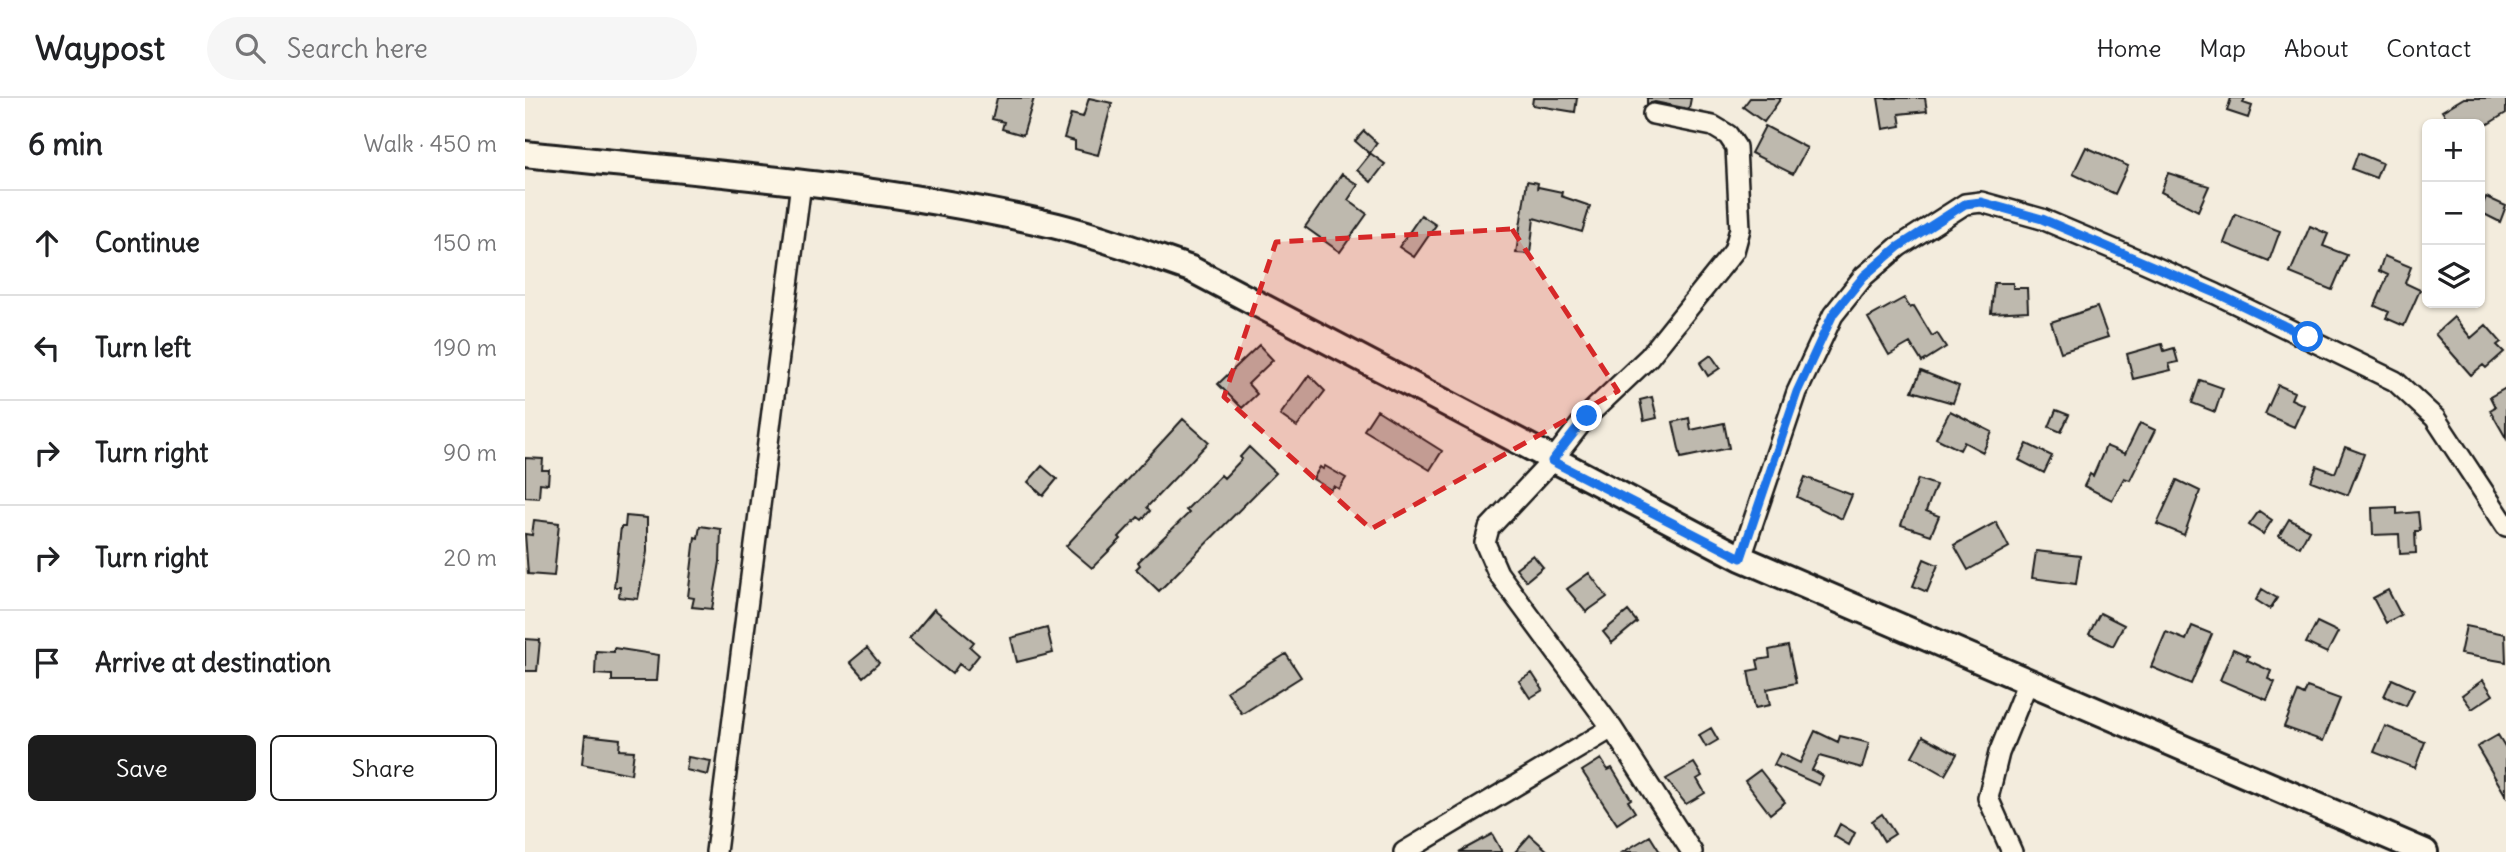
<!DOCTYPE html>
<html lang="en">
<head>
<meta charset="utf-8">
<style>
	:root { --surface:#fff; --page:#f6f6f6; --text:#202124; --muted:#757577; --line:#e0e0e0; --accent:#1c1c1c }
	body { margin:0; font-family:Delius,sans-serif; background:var(--page); color:var(--text) }
	.controls { position:absolute; right:21px; top:21px; display:grid; overflow:hidden; border-radius:10px; box-shadow:0 2px 5px #0004 }
	.controls button { width:63px; height:63px; display:grid; place-items:center; padding:0; border:0; border-bottom:2px solid var(--line); background:var(--surface); color:var(--text); font:35px sans-serif }
	.stop { position:absolute; width:21px; height:21px; margin:-16px; border:5px solid #1a73e8; border-radius:50%; background:#fff }
	.stop.end { background:#1a73e8; border-color:#fff; box-shadow:0 2px 7px #0008 }
	.list { margin:0; padding:0; list-style:none }
	h2 { display:flex; justify-content:space-between; align-items:center; height:91px; margin:0; padding:0 28px; font-size:30px }
	h2 small { font-size:23px; font-weight:400; color:var(--muted) }
	.list li { display:grid; grid-template-columns:46px 1fr auto; gap:21px; align-items:center; box-sizing:border-box; height:105px; padding:0 28px; border-top:2px solid var(--line) }
	.list b { display:block; font-size:26px; white-space:nowrap }
	.list em { font-size:23px; font-style:normal; color:var(--muted) }
	.actions { display:flex; gap:14px; padding:21px 28px }
	.actions a { flex:1; padding:16px 0; border:2px solid var(--accent); border-radius:10px; text-align:center; font-size:24px; color:var(--accent) }
	.actions .main { background:var(--accent); color:#fff }
	.icon { flex:none; width:38px; height:38px; fill:none; stroke:currentColor; stroke-width:2; stroke-linecap:round; stroke-linejoin:round }
	.map { position:relative; flex:none; width:1981px; height:754px; overflow:hidden }
	header { display:flex; align-items:center; gap:42px; box-sizing:border-box; height:98px; padding:0 35px; background:var(--surface); border-bottom:2px solid var(--line) }
	header strong { font-size:33px }
	nav { display:flex; gap:38px; margin-inline-start:auto; font-size:24px }
	.search { width:490px; height:63px; background:var(--page); display:flex; align-items:center; gap:18px; box-sizing:border-box; padding:0 24px; border-radius:38px; color:var(--muted); font-size:26px }
	main { display:flex }
	aside { flex:1; background:var(--surface) }
	.map>svg:first-child { display:block }
	.building { fill:#beb9ae; stroke:#1c1c1c; stroke-width:2 }
	.lines { fill:none; stroke-linecap:round; stroke-linejoin:round }
	.minor-casing { stroke:#1c1c1c; stroke-width:24 }
	.tertiary-casing { stroke:#1c1c1c; stroke-width:30 }
	.minor { stroke:#fcf5e5; stroke-width:19 }
	.tertiary { stroke:#fcf5e5; stroke-width:24 }
	.route { stroke:#1a73e8; stroke-width:9 }
	.marked { fill:#d62828; fill-opacity:0.2; stroke:#d62828; stroke-width:5; stroke-dasharray:14 9; stroke-linejoin:round }
</style>
</head>
<body>
<header>
<strong>Waypost</strong>
<div class="search"><svg class="icon" aria-label="search" viewBox="0 0 24 24"><circle cx="10" cy="10" r="6"/><path d="M15 15l6 6"/></svg>Search here</div>
<nav><a>Home</a><a>Map</a><a>About</a><a>Contact</a></nav>
</header>
<main>
<aside>
<h2>6 min<small>Walk · 450 m</small></h2>
<ul class="list">
<li><svg class="icon" aria-label="ahead" viewBox="0 0 24 24"><path d="M12 20V5M6 11l6-6 6 6"/></svg><div><b>Continue</b></div><em>150 m</em></li>
<li><svg class="icon" aria-label="left" viewBox="0 0 24 24"><path d="M17 20v-9H6M10 6l-5 5 5 5"/></svg><div><b>Turn left</b></div><em>190 m</em></li>
<li><svg class="icon" aria-label="right" viewBox="0 0 24 24"><path d="M7 20v-9h11M14 6l5 5-5 5"/></svg><div><b>Turn right</b></div><em>90 m</em></li>
<li><svg class="icon" aria-label="right" viewBox="0 0 24 24"><path d="M7 20v-9h11M14 6l5 5-5 5"/></svg><div><b>Turn right</b></div><em>20 m</em></li>
<li><svg class="icon" aria-label="arrive" viewBox="0 0 24 24"><path d="M6 21V4h12l-3 4 3 4H6"/></svg><div><b>Arrive at destination</b></div></li>
</ul>
<div class="actions"><a class="main">Save</a><a>Share</a></div>
</aside>
<div class="map">
<svg width="1981" height="754" viewBox="0 0 1981 754">
	<rect width="100%" height="100%" fill="#f3ecdd"/>
	<filter id="ink" filterUnits="userSpaceOnUse"><feTurbulence type="fractalNoise" baseFrequency=".0143" numOctaves="2"/><feDisplacementMap in="SourceGraphic" scale="14" xChannelSelector="R" yChannelSelector="G"/><feConvolveMatrix kernelMatrix="1 2 1 2 8 2 1 2 1" color-interpolation-filters="sRGB"/></filter>
	<g filter="url(#ink)">
		<!-- building -->
		<path class="building" d="M472,0H509L498,37L477,31L479,24L467,21Z
			M564,0L587,5L573,57L550,51V43L539,40L546,16L558,19Z
			M1008,0H1052L1050,14L1007,7Z
			M1122,0H1166L1164,11L1130,4L1122,6Z
			M1225,0H1256L1239,24L1218,9Z
			M1353,0H1400L1402,13L1374,16L1376,28L1358,31Z
			M1706,0H1720L1718,5L1727,8L1723,20L1702,13Z
			M1939,0H1981V15L1955,31V26H1926L1917,13Z
			M1240,28L1282,50L1268,76L1226,55Z
			M839,33L852,45L845,55L860,66L846,84L832,72L845,56L830,43Z
			M1561,49L1603,68L1590,96L1548,76Z
			M1833,55L1857,65L1851,80L1827,71Z
			M1643,75L1684,88L1673,113L1636,94Z
			M817,76L833,87L823,102L842,116L815,154L780,129Z
			M1002,83L1013,85L1012,91L1013,89L1037,94L1036,98L1065,108L1057,134L1009,120L1005,156L991,155Z
			M1961,99L1981,108L1975,124L1955,114Z
			M1710,116L1755,133L1744,163L1699,145Z
			M896,117L911,127L889,159L874,149Z
			M1785,128L1803,136L1798,148L1822,157L1807,192L1765,175Z
			M1859,158L1886,169L1880,185L1895,192L1879,228L1861,220L1864,214L1850,208L1863,177L1854,173Z
			M1469,185H1488V190H1502L1503,213L1466,215Z
			M1379,200L1385,210L1389,208L1407,238L1412,235L1421,249L1397,264L1385,245L1364,257L1343,220Z
			M1572,209L1583,239L1536,254L1526,224Z
			M1929,219L1946,240L1961,227L1976,244L1972,247L1979,254L1961,270L1958,267L1946,277L1910,236Z
			M1637,246L1639,253L1649,250L1653,264L1644,266L1646,272L1608,281L1602,256Z
			M734,247L748,262L723,286L732,296L717,310L693,286Z
			M1186,257L1195,270L1183,278L1175,265Z
			M1396,273L1434,288L1428,305L1387,293Z
			M784,277L800,293L772,329L755,317Z
			M1675,282L1698,290L1690,314L1667,305Z
			M1753,287L1769,294L1766,301L1779,307L1769,329L1740,316Z
			M1981,290V340L1965,312L1970,309L1965,299Z
			M1127,299L1132,320L1119,323L1115,302Z
			M852,312L917,353L905,372L839,332Z
			M1531,312L1544,317L1536,334L1524,329Z
			M1425,313L1467,334L1458,354L1439,344L1435,352L1411,340Z
			M1164,320L1166,332L1199,325L1204,350L1156,360L1148,324Z
			M658,321L684,344L622,409L625,413L617,422L613,419L594,439L596,441L567,470L541,448Z
			M1615,325L1630,332L1605,382L1599,380L1587,402L1559,388L1565,376L1568,378L1581,348L1600,356Z
			M1502,346L1527,358L1519,375L1494,362Z
			M724,349L751,375L634,493L611,471L615,467L613,464L664,415L661,412L696,377L699,380L717,361L715,359Z
			M1820,349L1839,356L1823,397L1786,383L1792,368L1810,375Z
			M0,360L18,361L17,372H24L23,386L15,385L14,400L0,399Z
			M517,368L532,381L518,398L503,384Z
			M800,368L821,380L814,391L809,388L806,392L788,381L795,369L798,371Z
			M1280,379L1327,397L1317,421L1272,399Z
			M1393,381L1411,387L1401,413L1414,418L1406,437L1376,427Z
			M1652,382L1675,393L1659,437L1632,426Z
			M1872,409V416L1893,414L1895,433H1890L1891,455L1875,456L1874,436L1848,437L1847,410Z
			M1734,413L1747,422L1738,436L1724,427Z
			M101,418L122,420V454L113,501L94,499L95,489H89L96,429H100Z
			M1764,421L1784,432L1775,449L1754,438Z
			M9,422L34,425L29,478L3,476L0,436L7,437Z
			M1471,424L1484,449L1443,472L1429,447Z
			M175,428L196,431L195,464L187,511L167,509L169,500L163,499L170,439L173,440Z
			M1511,453L1555,458L1551,486L1507,480Z
			M1008,457L1018,469L1001,483L991,470Z
			M1399,461L1413,467L1402,494L1388,488Z
			M1064,475L1082,499L1061,514L1042,491Z
			M1737,491L1752,500L1745,511L1731,502Z
			M1863,492L1876,517L1861,525L1848,500Z
			M409,511L449,544L445,549L454,557L442,572L434,566L427,576L384,541Z
			M1103,513L1112,524L1087,545L1078,534Z
			M1575,515L1599,527L1588,548L1564,536Z
			M1792,524L1813,534L1802,555L1781,545Z
			M1667,528L1687,536L1666,586L1626,569L1641,534L1661,542Z
			M1941,528L1980,536L1981,564L1935,556Z
			M522,530L528,555L492,564L486,540Z
			M0,541L15,542L12,573H0Z
			M1263,548L1271,585L1242,591L1245,607L1230,610L1223,573L1234,571L1232,562L1245,560L1244,552Z
			M89,550L134,557L132,583H87V577L70,576L71,553L89,554Z
			M342,550L354,565L338,579L325,564Z
			M1708,551L1724,558L1722,562L1746,573L1743,581L1750,584L1742,602L1695,582Z
			M761,556L776,579L717,616L702,593Z
			M1007,575L1018,592L1005,600L994,583Z
			M1867,581L1889,591L1881,608L1859,598Z
			M1958,582L1968,597L1947,611L1937,597Z
			M1782,589L1815,601L1798,643L1759,629L1773,594L1779,597Z
			M1860,628L1900,644L1890,670L1849,654Z
			M1186,630L1193,642L1181,649L1174,637Z
			M1290,633L1313,644L1315,638L1344,645L1337,670L1294,658L1287,672L1298,678L1294,687L1249,667L1255,655L1275,665Z
			M60,637L95,641L94,652L109,653L106,676L57,666Z
			M1973,637L1981,650V698L1952,649Z
			M1398,638L1432,656L1420,677L1387,658Z
			M163,659L186,663L183,677L161,672Z
			M1076,661L1083,672L1087,670L1106,701L1103,703L1110,714L1092,726L1057,673Z
			M1169,665L1177,678L1172,681L1180,695L1161,706L1141,681Z
			M1235,672L1260,704L1245,716L1220,683Z
			M1357,716L1370,736L1359,743L1347,723Z
			M1315,726L1330,735L1324,747L1309,738Z
			M967,736L977,754H934Z
			M1005,737L1024,754H990Z
			M1125,738L1135,754H1098Z"/>
		<g class="lines">
			<defs>
				<path id="minor" d="M1128,16L1188,28L1203,37L1211,49L1215,131L1209,153L1124,259L1062,318L1027,363L964,430L960,445L973,475L1087,630L1167,754
					M1216,460L1272,294L1308,217L1339,178L1373,149L1440,106L1456,104L1517,121L1621,165L1691,196L1870,283L1910,320L1981,428
					M191,754L276,85
					M879,754L1087,630
					M1487,754L1463,700L1474,655L1503,583"/>
				<path id="tertiary" d="M0,56C171,74 346,86 515,124C566,135 616,154 666,171L1216,460L1900,754"/>
			</defs>
			<!-- minor casing -->
			<use href="#minor" class="minor-casing"/>
			<!-- tertiary casing -->
			<use href="#tertiary" class="tertiary-casing"/>
			<!-- minor -->
			<use href="#minor" class="minor"/>
			<!-- tertiary -->
			<use href="#tertiary" class="tertiary"/>
		</g>
	</g>
	<g class="lines" filter="url(#ink)">
		<!-- route -->
		<path class="route" d="M1062,318L1027,363L1216,460L1272,294L1308,216L1339,178L1373,149L1440,106L1456,104L1517,121L1691,195L1783,239"/>
	</g>
	<!-- marked area -->
	<path class="marked" d="M987,131L1093,293L846,431L699,299L751,144Z"/>
</svg>
<div class="controls">
<button>+</button>
<button>−</button>
<button><svg class="icon" aria-label="layers" viewBox="0 0 24 24"><path d="M12 4l9 5-9 5-9-5zM3 14l9 5 9-5"/></svg></button>
</div>
<div class="stop" style="left:1783px;top:239px"></div>
<div class="stop end" style="left:1062px;top:318px"></div>
</div>
</main>
</body>
</html>
